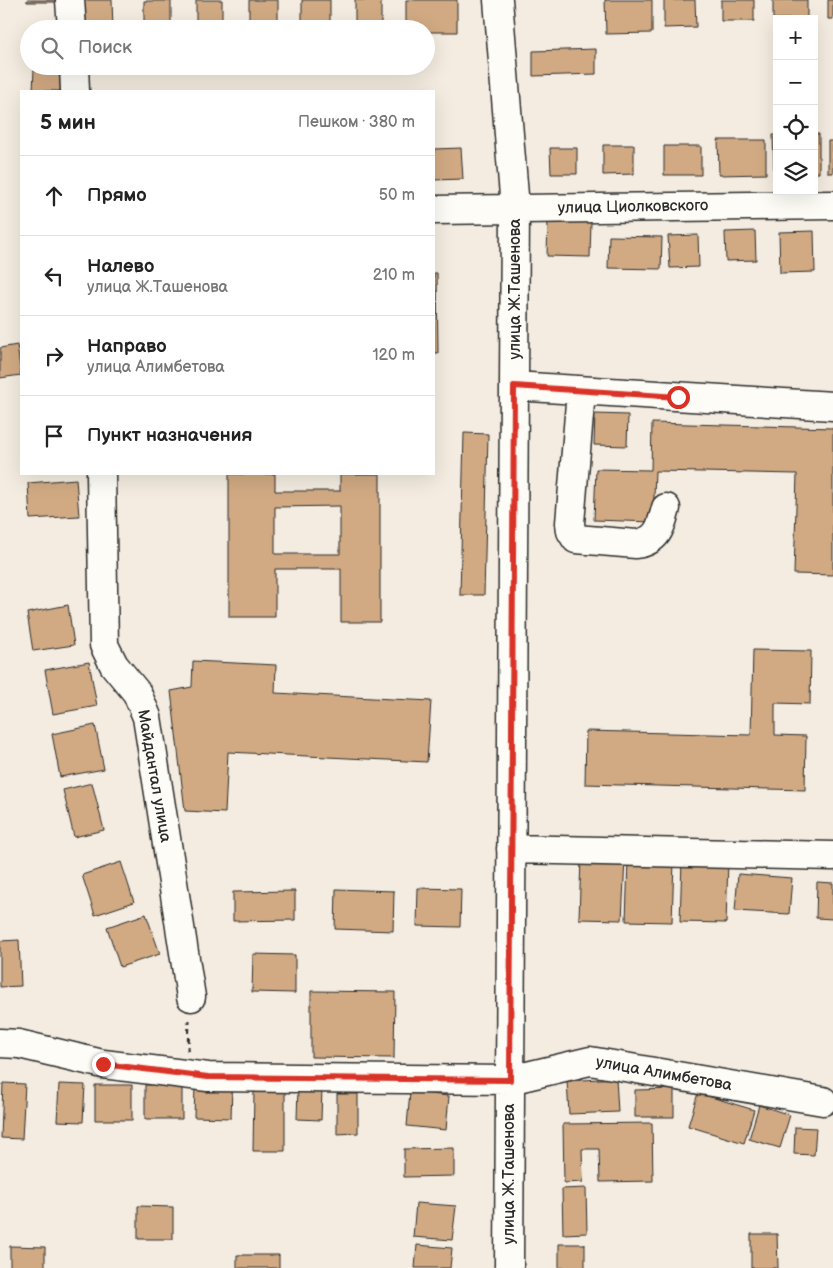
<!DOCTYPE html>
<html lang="ru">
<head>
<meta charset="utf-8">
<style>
	:root { --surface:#fff; --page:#f6f6f6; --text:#222; --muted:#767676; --line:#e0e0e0 }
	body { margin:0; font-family:"Balsamiq Sans",sans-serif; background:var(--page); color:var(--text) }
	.controls { position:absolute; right:15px; top:15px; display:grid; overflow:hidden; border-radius:0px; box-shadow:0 5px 20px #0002 }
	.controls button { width:45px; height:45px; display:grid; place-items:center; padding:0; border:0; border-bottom:1px solid var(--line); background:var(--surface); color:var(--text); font:25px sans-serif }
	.stop { position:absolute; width:15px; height:15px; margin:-11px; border:4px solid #d93025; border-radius:50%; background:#fff }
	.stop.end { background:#d93025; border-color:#fff; box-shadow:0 1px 5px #0008 }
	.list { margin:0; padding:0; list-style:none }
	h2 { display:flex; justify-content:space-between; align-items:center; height:65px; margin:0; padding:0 20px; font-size:21px }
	h2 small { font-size:16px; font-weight:400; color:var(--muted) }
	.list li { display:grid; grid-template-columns:32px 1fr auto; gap:15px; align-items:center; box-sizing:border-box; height:80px; padding:0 20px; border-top:1px solid var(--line) }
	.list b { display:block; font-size:19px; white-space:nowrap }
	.list p { margin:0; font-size:16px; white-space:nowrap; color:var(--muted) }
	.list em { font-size:16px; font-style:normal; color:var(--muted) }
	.icon { flex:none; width:28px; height:28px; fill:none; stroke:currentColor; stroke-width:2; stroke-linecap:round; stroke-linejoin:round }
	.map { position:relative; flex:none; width:833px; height:1268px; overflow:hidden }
	.search { position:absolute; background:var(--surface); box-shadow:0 5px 20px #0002; left:20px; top:20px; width:415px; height:55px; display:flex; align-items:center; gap:12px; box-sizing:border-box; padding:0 18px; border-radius:28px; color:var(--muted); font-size:19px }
	.panel { position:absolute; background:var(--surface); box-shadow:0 5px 20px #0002; left:20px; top:90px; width:415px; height:385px; border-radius:0px }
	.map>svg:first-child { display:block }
	.building { fill:#d1aa83; stroke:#2b2b2b; fill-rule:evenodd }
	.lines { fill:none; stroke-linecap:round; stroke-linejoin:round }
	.minor-casing { stroke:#2b2b2b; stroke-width:31 }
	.path { stroke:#2b2b2b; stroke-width:3; stroke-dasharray:5 4; stroke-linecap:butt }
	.minor { stroke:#fdfcf7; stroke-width:28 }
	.route { stroke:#d93025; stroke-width:6 }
	.labels { text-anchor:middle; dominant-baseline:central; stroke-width:4; stroke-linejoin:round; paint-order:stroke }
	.street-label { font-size:16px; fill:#2b2b2b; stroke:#fdfcf7 }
</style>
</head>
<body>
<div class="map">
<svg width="833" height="1268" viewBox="0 0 833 1268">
	<rect width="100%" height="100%" fill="#f4ece0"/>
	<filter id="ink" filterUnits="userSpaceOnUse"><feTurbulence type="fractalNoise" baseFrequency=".02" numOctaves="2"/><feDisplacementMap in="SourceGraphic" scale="10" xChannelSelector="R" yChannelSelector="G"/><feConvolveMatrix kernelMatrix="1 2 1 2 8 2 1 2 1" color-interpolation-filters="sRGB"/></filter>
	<g filter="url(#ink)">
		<!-- building -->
		<path class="building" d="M27,0H63V2H27Z
			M81,0H112L113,29H81Z
			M196,0H222V29H196Z
			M249,0H278V29H249Z
			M302,0H330V29H302Z
			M355,0H381V29H355Z
			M406,0H457V32H426V29H406Z
			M605,0H652V33L606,34Z
			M664,0H695L696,27L664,28Z
			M721,0H754V21H721Z
			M773,0H807V19H773Z
			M828,0H833V19H828Z
			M144,1H171V29H144Z
			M596,49V74L533,76V51Z
			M34,69L62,70L61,91H33Z
			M814,134H819V173H814Z
			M773,135H777V173H774Z
			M718,140H766V174L719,175Z
			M828,141H833V173H828Z
			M603,145H634V174L603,175Z
			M664,146H701V175H664Z
			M461,148L463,179L434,180V149Z
			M550,148H577V174H551Z
			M548,220L591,221L590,257L547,256Z
			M755,231L756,260L726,261L725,232Z
			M814,231L815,272L780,273L779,232Z
			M698,235L699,267L670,268L668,236Z
			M609,236L662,237L661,269L608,268Z
			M434,273H437L438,353H434Z
			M17,345L21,375L0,378V348Z
			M595,414L628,415L627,446L594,445Z
			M652,423L833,428V575L794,574L797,474L655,471L653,522L594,520L596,469L651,470Z
			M464,433L488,434L484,595H460Z
			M229,474H275V491H340V474H380V622H341V569H275V617H229ZM340,506V554H275V507Z
			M76,479L79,516L30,519L28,483Z
			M68,605L74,645L33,651L27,613Z
			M753,650L811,651L810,704L775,703V735L806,736L805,790L585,784L586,731L751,735Z
			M193,661L276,665L275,693L431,701L427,762L228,752L225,813L185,811L171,691L192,687Z
			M89,662L97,706L53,714L45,670Z
			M95,725L104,769L60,777L52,734Z
			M92,783L104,830L74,837L63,790Z
			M581,857L625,859L622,920L579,919Z
			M628,860L674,861L672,922L626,921Z
			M682,860L728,862L726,923L680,922Z
			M121,862L134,902L95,915L82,875Z
			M738,874L792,878L789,914L735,911Z
			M817,882L833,883V919L816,918Z
			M418,888L461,889L460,927L417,926Z
			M336,889L394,891L393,931L335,929Z
			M295,891V920L233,921V892Z
			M146,914L160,954L120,967L107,927Z
			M19,940L21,986L0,987V941Z
			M253,954L295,955V993L252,992Z
			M311,991L395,992L394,1058L311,1057Z
			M616,1078L618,1112L569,1114L567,1081Z
			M3,1083L25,1084L22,1139L1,1138Z
			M59,1084L85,1085L83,1122L57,1121Z
			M182,1084V1119H145V1085Z
			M95,1085H132V1120H95Z
			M195,1086H232L231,1118L194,1117Z
			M298,1087L322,1088L321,1120L297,1119Z
			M674,1089V1117H635V1090Z
			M254,1091H285V1151H253Z
			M410,1092L449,1096L446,1130L407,1126Z
			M698,1093L754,1110L744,1143L688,1126Z
			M337,1094H358V1133L337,1134Z
			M759,1105L790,1115L780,1148L749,1139Z
			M652,1123L653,1181L600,1182L599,1149H582L583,1182L564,1183L563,1124Z
			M795,1127L816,1128L814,1155L794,1154Z
			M454,1148V1176L404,1177V1149Z
			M586,1188L587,1233L563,1234L562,1189Z
			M416,1203L456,1206L452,1240L413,1237Z
			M138,1206L173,1207V1239H138Z
			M751,1234H777L778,1268H751Z
			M559,1244H585V1268H559Z
			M417,1245L452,1248L450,1268H415Z
			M10,1246L45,1247V1268H10Z
			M237,1255H279V1268H237Z"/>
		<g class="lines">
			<defs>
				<path id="minor" d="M70,0L72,29
					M498,0L515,208L509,1268
					M74,66L75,91
					M434,210L833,205
					M514,386L833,406
					M581,391L570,523L571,531L576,539L636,544C658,541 661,527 666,508
					M101,474L104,645L114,665L137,693L147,717L191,997
					M511,849L833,856
					M0,1043L19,1044L103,1064L208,1077L510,1080L590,1061L823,1101"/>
			</defs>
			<!-- minor casing -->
			<use href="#minor" class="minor-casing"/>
			<!-- path -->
			<path class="path" d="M188,1051L189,1020"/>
			<!-- minor -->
			<use href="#minor" class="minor"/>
		</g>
	</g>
	<g class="lines" filter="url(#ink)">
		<!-- route -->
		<path class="route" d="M103,1064L208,1077L510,1080L514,386L678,397"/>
	</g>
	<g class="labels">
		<!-- street labels -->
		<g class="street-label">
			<text transform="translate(633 207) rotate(-1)">улица Циолковского</text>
			<text transform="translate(515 289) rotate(-90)">улица Ж.Ташенова</text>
			<text transform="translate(154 776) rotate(80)">Майдантал улица</text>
			<text transform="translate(664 1074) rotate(10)">улица Алимбетова</text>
			<text transform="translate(509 1174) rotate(-90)">улица Ж.Ташенова</text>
		</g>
	</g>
</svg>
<div class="controls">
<button>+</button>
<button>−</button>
<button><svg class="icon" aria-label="locate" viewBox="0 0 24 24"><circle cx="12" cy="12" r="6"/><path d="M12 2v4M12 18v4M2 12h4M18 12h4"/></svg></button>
<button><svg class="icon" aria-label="layers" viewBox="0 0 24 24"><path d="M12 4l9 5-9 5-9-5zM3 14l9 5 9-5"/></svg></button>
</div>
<div class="stop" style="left:678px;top:397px"></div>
<div class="stop end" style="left:103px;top:1064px"></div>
<div class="search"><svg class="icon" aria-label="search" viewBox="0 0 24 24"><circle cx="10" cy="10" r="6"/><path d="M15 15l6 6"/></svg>Поиск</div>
<section class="panel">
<h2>5 мин<small>Пешком · 380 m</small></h2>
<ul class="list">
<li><svg class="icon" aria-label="ahead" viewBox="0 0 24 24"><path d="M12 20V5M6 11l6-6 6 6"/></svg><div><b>Прямо</b></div><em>50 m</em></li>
<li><svg class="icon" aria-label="left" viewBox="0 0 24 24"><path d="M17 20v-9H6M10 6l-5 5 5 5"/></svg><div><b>Налево</b><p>улица Ж.Ташенова</p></div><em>210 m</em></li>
<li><svg class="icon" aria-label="right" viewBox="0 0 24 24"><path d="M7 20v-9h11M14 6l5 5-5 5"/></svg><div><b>Направо</b><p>улица Алимбетова</p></div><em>120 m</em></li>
<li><svg class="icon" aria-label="arrive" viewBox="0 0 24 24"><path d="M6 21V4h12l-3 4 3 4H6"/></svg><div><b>Пункт назначения</b></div></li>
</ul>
</section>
</div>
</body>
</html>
